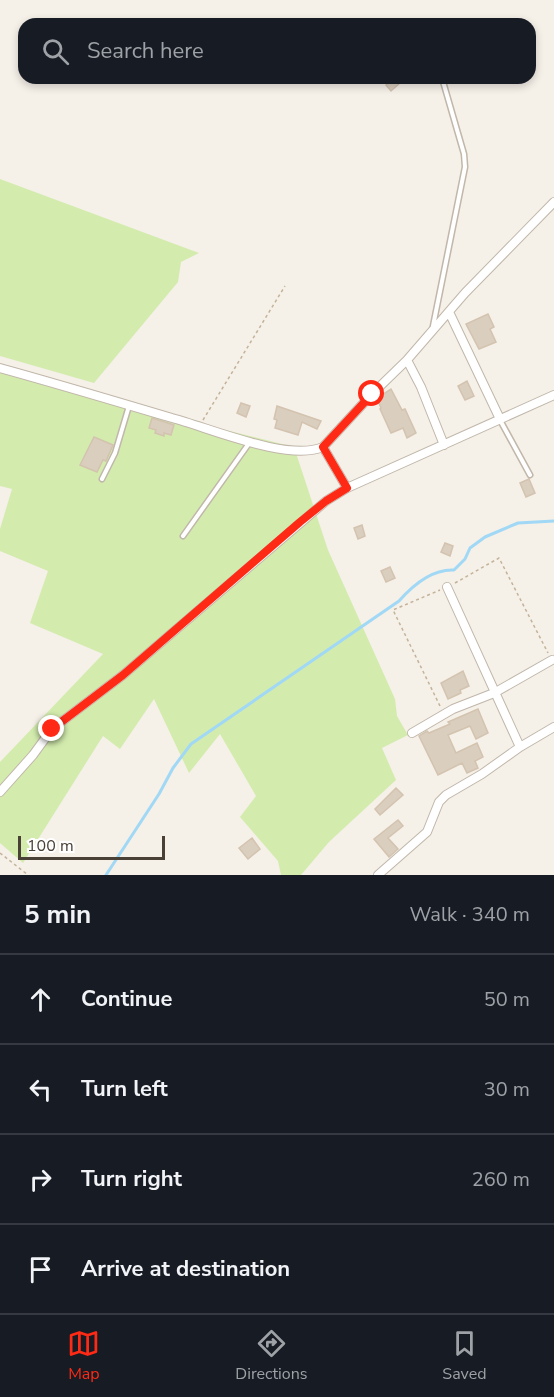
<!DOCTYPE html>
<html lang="en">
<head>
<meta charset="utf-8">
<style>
	:root { --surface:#171b24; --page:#242831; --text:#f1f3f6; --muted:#9ea1a6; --line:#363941; --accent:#ff2a15 }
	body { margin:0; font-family:"Nunito Sans",sans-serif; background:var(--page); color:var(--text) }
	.scale { position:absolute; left:18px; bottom:15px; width:147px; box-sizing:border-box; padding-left:6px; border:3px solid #494036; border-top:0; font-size:16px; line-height:21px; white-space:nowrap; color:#494036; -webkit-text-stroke:4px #fff; paint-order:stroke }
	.stop { position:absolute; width:18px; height:18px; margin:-14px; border:4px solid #ff2a15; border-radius:50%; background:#fff }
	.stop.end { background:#ff2a15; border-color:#fff; box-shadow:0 2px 6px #0008 }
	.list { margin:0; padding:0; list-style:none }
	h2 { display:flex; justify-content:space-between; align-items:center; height:78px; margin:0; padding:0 24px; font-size:26px }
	h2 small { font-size:20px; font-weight:400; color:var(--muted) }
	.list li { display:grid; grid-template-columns:39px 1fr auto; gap:18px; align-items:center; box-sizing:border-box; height:90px; padding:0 24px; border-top:2px solid var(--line) }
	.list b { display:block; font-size:22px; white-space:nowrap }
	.list em { font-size:20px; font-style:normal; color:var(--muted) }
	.icon { flex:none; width:33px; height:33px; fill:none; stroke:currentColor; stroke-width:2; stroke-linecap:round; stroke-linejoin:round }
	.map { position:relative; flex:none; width:554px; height:875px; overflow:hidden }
	.search { position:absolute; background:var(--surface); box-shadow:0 3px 9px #0003; left:18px; right:18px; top:18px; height:66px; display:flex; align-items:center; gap:15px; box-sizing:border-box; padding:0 21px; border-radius:18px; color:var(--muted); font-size:22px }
	.sheet { height:438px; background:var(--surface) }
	nav { display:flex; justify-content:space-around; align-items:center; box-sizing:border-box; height:84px; border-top:2px solid var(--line); background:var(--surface); font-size:16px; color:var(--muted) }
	nav a { display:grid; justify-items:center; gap:3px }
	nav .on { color:var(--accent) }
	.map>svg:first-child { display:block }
	.green { fill:#d3ecae }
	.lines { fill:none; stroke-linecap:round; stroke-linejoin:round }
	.stream { stroke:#a0d8f5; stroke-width:3 }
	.building { fill:#dacebf; stroke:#d3c3af; stroke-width:1.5 }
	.service-casing { stroke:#c1b7aa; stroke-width:7 }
	.minor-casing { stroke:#c1b7aa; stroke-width:10 }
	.path { stroke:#c4b39a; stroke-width:1.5; stroke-dasharray:3 3; stroke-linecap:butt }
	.service { stroke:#fff; stroke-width:4 }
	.minor { stroke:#fff; stroke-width:8 }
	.route { stroke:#ff2a15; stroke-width:8 }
</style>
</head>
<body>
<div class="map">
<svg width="554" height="875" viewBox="0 0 554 875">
	<rect width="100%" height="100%" fill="#f5f0e8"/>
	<!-- green -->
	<path class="green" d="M0,179L199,253L181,262L178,282L94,383L0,356Z
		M0,367L189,421L294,447L328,550L395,699L397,716L408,735L382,748L396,780L329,842L301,875H281L278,861L240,817L256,796L220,734L189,773L154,699L120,749L103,736L23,863L0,843V762L103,654L30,623L48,571L0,551V529L12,489L0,486Z"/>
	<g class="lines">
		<!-- stream -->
		<path class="stream" d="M106,875L159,794L173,768L191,744L399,601C413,585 433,569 454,570L465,559L470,548L485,537L518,523L554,521"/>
	</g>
	<!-- building -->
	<path class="building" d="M393,78H397L401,82L391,91L386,85Z
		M488,314L494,327L490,329L496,342L479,349L466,324Z
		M467,381L474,396L465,400L458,386Z
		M391,389L402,410L405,409L416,433L407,438L403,428L391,433L380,409L381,408L377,398Z
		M241,403L250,406L246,417L237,413Z
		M277,406L321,421L317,429L302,422L298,435L275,428L277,420L274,419Z
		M152,418L174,425L171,435L164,433V436L155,433L156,430L149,428Z
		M94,437L113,445L106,461L103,460L97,472L80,465Z
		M529,479L535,493L526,497L520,483Z
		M362,525L365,536L358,539L354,528Z
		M445,543L453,546L450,556L441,552Z
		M390,567L395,578L386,582L381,571Z
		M463,671L469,686L460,690L461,693L448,699L441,683Z
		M478,709L488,733L476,739L470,726L448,735L456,753L477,743L483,757L475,761L478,768L467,773L462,763L438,775L419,736L427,731L429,733L450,724L448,722Z
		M396,788L403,795L380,815L375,809Z
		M398,820L403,826L388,838L398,849L389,857L374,839Z
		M252,838L260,849L248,859L239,848Z"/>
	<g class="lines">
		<defs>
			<path id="service" d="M433,326L465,167L464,154L442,78
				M500,420L530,475
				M102,479L115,453L129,406
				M183,536L250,442"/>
			<path id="minor" d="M449,312L500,419
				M407,360L421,387L444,445
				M0,368C58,384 115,401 172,418C210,428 288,462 323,447L372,394L407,360L465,293L554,202
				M323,447L347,488
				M447,587L520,747
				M412,733L453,709L494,693L552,660
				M0,792L33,755L52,729L123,675L326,501L347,488L554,395
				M378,875L427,832L439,802L446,795L482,774L520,747L554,727"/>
		</defs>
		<!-- service casing -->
		<use href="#service" class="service-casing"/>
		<!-- minor casing -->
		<use href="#minor" class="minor-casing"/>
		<!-- path -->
		<path class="path" d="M203,420L285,286
			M455,583L499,558L548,653
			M440,706L393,610L440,590
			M0,853L28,875"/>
		<!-- service -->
		<use href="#service" class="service"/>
		<!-- minor -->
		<use href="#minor" class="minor"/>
	</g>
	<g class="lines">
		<!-- route -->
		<path class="route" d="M52,729L123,675L300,522L326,501L347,488L323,447L372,394"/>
	</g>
</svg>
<div class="scale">100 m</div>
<div class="stop" style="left:372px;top:394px"></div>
<div class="stop end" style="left:52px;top:729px"></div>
<div class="search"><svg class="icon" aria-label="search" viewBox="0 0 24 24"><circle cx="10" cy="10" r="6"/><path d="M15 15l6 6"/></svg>Search here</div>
</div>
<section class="sheet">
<h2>5 min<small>Walk · 340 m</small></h2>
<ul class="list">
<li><svg class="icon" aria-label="ahead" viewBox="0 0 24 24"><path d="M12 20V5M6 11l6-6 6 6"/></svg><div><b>Continue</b></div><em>50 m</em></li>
<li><svg class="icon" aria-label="left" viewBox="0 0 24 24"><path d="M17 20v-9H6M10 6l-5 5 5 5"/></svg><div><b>Turn left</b></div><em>30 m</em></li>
<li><svg class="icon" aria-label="right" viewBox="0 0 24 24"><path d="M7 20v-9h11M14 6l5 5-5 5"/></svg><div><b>Turn right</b></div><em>260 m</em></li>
<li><svg class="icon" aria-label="arrive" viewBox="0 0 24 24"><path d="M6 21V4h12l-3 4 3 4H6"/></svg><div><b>Arrive at destination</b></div></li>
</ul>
</section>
<nav>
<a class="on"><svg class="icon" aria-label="map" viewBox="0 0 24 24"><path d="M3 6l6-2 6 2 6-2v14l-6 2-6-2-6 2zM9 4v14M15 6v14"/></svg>Map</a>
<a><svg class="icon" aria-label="directions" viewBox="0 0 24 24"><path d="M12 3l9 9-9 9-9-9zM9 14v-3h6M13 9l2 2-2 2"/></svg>Directions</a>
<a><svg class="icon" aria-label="saved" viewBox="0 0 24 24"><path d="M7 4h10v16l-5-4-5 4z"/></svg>Saved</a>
</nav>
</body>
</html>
